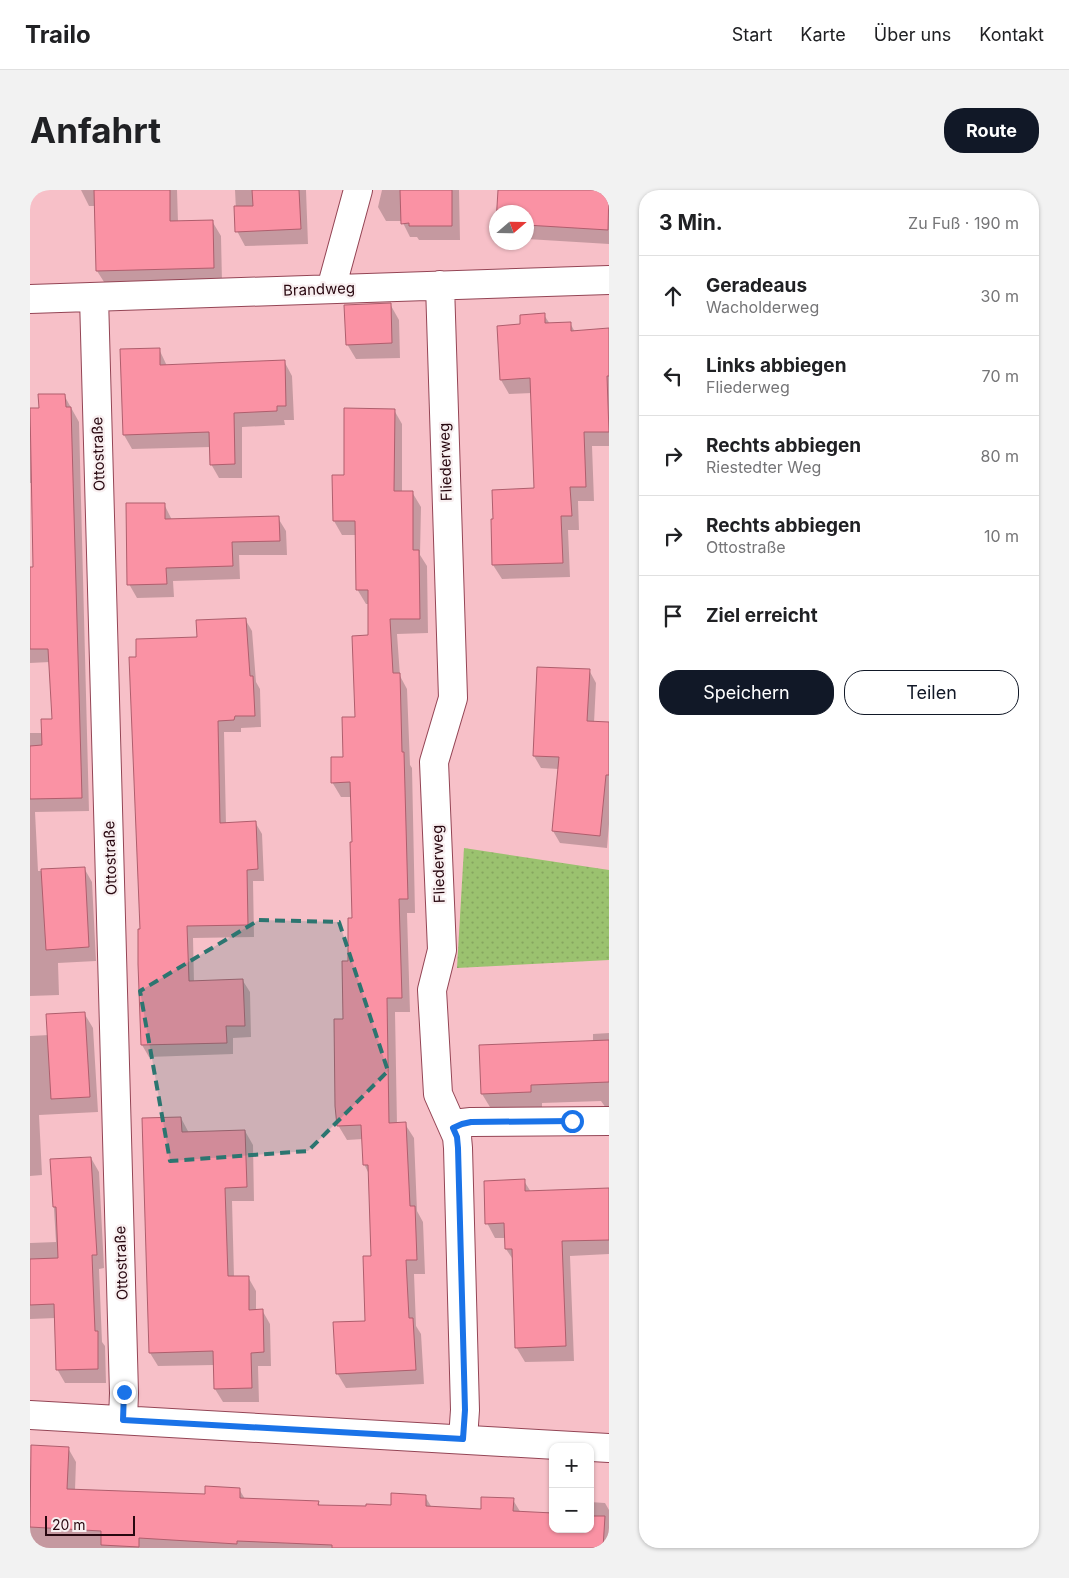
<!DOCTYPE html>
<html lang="de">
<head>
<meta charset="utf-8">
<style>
	:root { --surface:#fff; --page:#f2f2f2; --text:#202124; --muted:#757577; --line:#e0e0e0; --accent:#111827 }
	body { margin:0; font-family:Inter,sans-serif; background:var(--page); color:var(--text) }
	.controls { position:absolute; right:15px; bottom:15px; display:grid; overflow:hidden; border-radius:10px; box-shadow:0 1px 4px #0004 }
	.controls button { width:45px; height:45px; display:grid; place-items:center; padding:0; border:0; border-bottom:1px solid var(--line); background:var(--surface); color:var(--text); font:25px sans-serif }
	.compass { position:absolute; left:459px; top:15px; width:45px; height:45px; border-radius:50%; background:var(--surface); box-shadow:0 1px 4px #0004; rotate:70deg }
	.scale { position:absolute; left:15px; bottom:12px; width:90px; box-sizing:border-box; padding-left:5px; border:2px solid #280810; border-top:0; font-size:14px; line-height:18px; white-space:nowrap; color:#280810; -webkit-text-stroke:4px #f8eff0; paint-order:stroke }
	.stop { position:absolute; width:15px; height:15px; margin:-11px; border:4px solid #1a73e8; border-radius:50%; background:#fff }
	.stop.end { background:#1a73e8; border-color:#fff; box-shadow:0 1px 5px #0008 }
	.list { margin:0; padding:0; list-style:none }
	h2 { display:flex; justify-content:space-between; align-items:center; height:65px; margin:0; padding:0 20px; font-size:21px }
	h2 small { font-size:16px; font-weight:400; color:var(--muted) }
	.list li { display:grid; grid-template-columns:32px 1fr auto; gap:15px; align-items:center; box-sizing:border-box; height:80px; padding:0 20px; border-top:1px solid var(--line) }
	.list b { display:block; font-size:19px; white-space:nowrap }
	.list p { margin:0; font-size:16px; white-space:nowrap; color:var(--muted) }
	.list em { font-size:16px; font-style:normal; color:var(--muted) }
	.actions { display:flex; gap:10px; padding:15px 20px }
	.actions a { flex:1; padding:11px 0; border:1px solid var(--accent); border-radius:20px; text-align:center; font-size:18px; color:var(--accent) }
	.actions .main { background:var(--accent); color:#fff }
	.icon { flex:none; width:28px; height:28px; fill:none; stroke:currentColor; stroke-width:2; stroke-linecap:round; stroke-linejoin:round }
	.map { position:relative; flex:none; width:579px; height:1358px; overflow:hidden; border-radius:20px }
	header { display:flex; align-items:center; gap:30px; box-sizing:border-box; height:70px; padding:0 25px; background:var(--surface); border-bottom:1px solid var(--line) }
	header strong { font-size:24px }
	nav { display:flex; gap:28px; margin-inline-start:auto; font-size:18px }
	.intro { display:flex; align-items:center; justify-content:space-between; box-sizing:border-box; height:120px; padding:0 30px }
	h1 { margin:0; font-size:35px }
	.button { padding:12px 22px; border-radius:20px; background:var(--accent); color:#fff; font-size:18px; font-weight:700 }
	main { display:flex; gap:30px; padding:0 30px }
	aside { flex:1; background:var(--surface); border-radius:20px; box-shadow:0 1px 4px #0004 }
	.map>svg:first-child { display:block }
	.grass { fill:url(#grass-dots) }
	.shadow { fill:#0003 }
	.building { fill:#fa92a4; stroke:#af5e6d }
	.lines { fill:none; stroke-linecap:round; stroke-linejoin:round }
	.minor-casing { stroke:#944555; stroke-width:30 }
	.minor { stroke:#fff; stroke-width:28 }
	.route { stroke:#1a73e8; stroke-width:6 }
	.marked { fill:#2c7570; fill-opacity:0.2; stroke:#2c7570; stroke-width:4; stroke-dasharray:10 6; stroke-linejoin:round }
	.labels { text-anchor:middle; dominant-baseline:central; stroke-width:4.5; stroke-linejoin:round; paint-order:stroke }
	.street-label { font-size:15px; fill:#280810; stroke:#f8eff0 }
</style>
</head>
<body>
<header>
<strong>Trailo</strong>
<nav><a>Start</a><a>Karte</a><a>Über uns</a><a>Kontakt</a></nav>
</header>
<div class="intro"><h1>Anfahrt</h1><a class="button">Route</a></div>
<main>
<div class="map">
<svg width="579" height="1358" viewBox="0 0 579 1358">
	<defs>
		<pattern id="grass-dots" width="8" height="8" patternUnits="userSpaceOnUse" patternTransform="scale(1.25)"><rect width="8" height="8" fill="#9bc26f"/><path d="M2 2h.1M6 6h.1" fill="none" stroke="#86a55f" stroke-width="1.8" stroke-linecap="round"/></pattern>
	</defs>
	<rect width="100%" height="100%" fill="#f7c0c8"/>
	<!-- grass -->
	<path class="grass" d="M434,658L579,680V770L427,778Z"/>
	<!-- shadow -->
	<path class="shadow" d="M51,0H147L148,32L182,31L191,46L192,92L76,95L67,81L66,16H59Z
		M205,0H276L278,54L215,56L207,41Z
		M352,0H429L430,50H389L387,47H380L372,31H356L348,17Z
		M469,0H579V54L497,49V22H468Z
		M360,114L369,130L370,168L326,169L317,154Z
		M514,125L520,134L540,133L545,142L579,139V256H562L564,311H548L549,340H538L540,387L472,389L463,375L462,330L505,299L502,203L479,204L471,190L492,136Z
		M129,159L137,176L254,171L262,186L264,230H254L255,235L212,237V288H189L181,274V257L102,259L94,245Z
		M34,205L49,232L59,621L5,622L8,681L54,678L62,692L66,771L28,773L29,805L0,806V543H13L24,530L20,472L0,473V378H5L2,293H0V237H2L10,219Z
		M364,220L372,234V302H382L391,317L390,365L397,376L398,443L367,444L370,486L377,499L380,575L382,578L385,723H377L380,822H365L367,934H375L384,948L387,1021L393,1032L395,1084H384L386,1136L391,1144L394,1194L316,1198L307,1183L336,1132L342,1067L339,984L334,974L333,949L317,950L308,935L314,830L324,729L323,653L322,607H311L302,592L314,568L326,528L339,446V414H336L327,399L326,345H312L304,331L315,286Z
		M134,314L142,330L248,328L256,341L257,365H209L210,389L143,391L144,407L107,408L99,394Z
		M215,429L222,441L226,492L230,499L231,537L211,538V542H194L196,634L225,632L232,644L234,691H223L224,747L163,748L164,792L213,791L220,802L221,847L203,848V864L119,867L112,855L107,468L168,449Z
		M559,480L566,493L564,533L579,534V634L577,658L530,653L523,641L529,579L511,578L504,566Z
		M54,823L63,838L68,922L9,925L12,985L0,986V846L19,845Z
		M579,843V918H576L571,911L512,913V921L463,922L452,904L563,852V844Z
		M151,928L159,943L215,941L223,955L224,1011H202L204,1087H218L226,1101V1121L232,1120L240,1134L241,1176H228L229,1212H193L185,1199L184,1175L128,1176L120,1163Z
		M61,968L69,982L74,1078L69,1079L72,1152L75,1156L76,1193H35L27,1179L26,1128L0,1129V1053L26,1052L21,970Z
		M494,991L501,1002L579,1000V1064L540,1066L544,1171L495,1172L486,1157L484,1071L476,1059V1048H465L457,1033Z
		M2,1256L38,1258L46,1272L45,1300L176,1306L209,1299L215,1309L288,1312L290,1316H362L395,1306L402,1318L452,1320L483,1310L491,1323L523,1339H560V1312L575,1313L579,1320V1358H0V1290Z"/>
	<!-- building -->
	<path class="building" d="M64,0H140V31L183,30L184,78L66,81Z
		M222,0H269L271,39L205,42L204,16H223Z
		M370,0H422V36H379V33L371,34Z
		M468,0H579L578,40L496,35V22H466V33Z
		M361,113L362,153L316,155L314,115Z
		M515,123V133L541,132V141L579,138V186H577L579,242H554L556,297H540L542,326H531L533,373L462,375L461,329H463L462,300L504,298L500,188L470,190L467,136L490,134V125Z
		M130,158V175L255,170L256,216H247V221L204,223L205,274L180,275L179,242L93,245L90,159Z
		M8,204H35L36,217H41L52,608L0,609V556L12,555L11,529H22L18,459H0V377H3L0,218H9Z
		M314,218L365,219L364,301H383V360H389L390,429H360L363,483H370L372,562H374L378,709H369L372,808H357L359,933L376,932L380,1016H385L387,1070H376L379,1128H383L386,1180L306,1184L303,1132L335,1131L333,1066H341L338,975H333L331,935L307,936L305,916L304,829H313L312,771H318V728H322L320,652H322L320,592L301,593V567H313L312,527H325L322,446L338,445V400H326L325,331H303L302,285H314Z
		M96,313H135V329L249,326L250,351L202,352L203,376L136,378L137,394L97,395Z
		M216,428L220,486H223L225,526H205L204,530L188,531L190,633L226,631L228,679L217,680L218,735L157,736L159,791L213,789L215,836H196L197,853L111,855L108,774V739H110L99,467H106V449L167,447L166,430Z
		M507,477L560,479L557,531L579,532V585H576L570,646L522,641L529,567L503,566Z
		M55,677L59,757L16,760L11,679Z
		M55,822L60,907L21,909L16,824Z
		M579,850V892L501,895V902L451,904L449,855Z
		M151,927L152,942L215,940L217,997L195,998L198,1086H219V1120L233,1119L234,1162L221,1163L222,1198L184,1199L183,1161L119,1163L112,928Z
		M61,967L67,1065H62L65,1141H68V1179L26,1180L24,1114L0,1115V1069L28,1068L26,1017H23L20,969Z
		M495,989V1001L579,998V1050L532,1051L536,1156L485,1158L482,1059H475L474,1033L455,1034L454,991Z
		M1,1255L39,1257L37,1299L175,1304V1296L210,1298V1308L289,1311L288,1315L336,1316V1314L361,1315V1303L396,1305V1316L451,1319V1307L484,1308L483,1321L523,1323V1339H560V1326H575L573,1358H302V1355L207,1351V1354L109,1348V1357L71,1355V1341L0,1337Z"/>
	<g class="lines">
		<defs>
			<path id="minor" d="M410,95L423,508L404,572L412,760L402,800L408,904L427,947L428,958L435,1220L433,1249
				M301,99L328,0
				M64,107L94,1203L93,1230
				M0,109L579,90
				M423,938L432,933L441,932L579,931
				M0,1225L579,1258"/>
		</defs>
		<!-- minor casing -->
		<use href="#minor" class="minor-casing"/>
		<!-- minor -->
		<use href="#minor" class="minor"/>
	</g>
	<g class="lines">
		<!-- route -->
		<path class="route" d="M94,1202L93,1230L433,1249L435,1220L428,958L427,947L423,938L432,934L441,932L542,931"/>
	</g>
	<!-- marked area -->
	<path class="marked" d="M229,730L309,732L358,881L278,961L140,971L110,801Z"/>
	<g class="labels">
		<!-- street labels -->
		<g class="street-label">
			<text transform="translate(289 99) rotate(-2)">Brandweg</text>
			<text transform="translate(68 264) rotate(-92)">Ottostraße</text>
			<text transform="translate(415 272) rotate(-92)">Fliederweg</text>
			<text transform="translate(80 668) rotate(-92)">Ottostraße</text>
			<text transform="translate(408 674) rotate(-92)">Fliederweg</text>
			<text transform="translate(91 1073) rotate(-92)">Ottostraße</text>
		</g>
	</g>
</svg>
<div class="controls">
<button>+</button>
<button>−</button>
</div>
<svg class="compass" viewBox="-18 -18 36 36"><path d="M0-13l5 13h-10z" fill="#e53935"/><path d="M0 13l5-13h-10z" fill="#757577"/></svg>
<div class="scale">20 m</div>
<div class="stop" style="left:542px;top:931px"></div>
<div class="stop end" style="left:94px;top:1202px"></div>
</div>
<aside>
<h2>3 Min.<small>Zu Fuß · 190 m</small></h2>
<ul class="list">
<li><svg class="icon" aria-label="ahead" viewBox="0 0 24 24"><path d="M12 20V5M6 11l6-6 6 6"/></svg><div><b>Geradeaus</b><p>Wacholderweg</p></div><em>30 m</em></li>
<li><svg class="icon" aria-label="left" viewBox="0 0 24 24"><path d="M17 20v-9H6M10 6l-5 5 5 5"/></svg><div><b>Links abbiegen</b><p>Fliederweg</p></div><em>70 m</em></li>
<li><svg class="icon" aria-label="right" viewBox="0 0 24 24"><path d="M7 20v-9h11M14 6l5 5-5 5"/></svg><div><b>Rechts abbiegen</b><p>Riestedter Weg</p></div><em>80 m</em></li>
<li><svg class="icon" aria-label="right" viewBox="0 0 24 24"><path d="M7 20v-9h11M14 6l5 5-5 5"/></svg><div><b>Rechts abbiegen</b><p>Ottostraße</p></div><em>10 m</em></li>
<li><svg class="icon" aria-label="arrive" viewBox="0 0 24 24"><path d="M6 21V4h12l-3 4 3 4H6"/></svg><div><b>Ziel erreicht</b></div></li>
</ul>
<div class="actions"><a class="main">Speichern</a><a>Teilen</a></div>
</aside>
</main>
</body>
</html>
